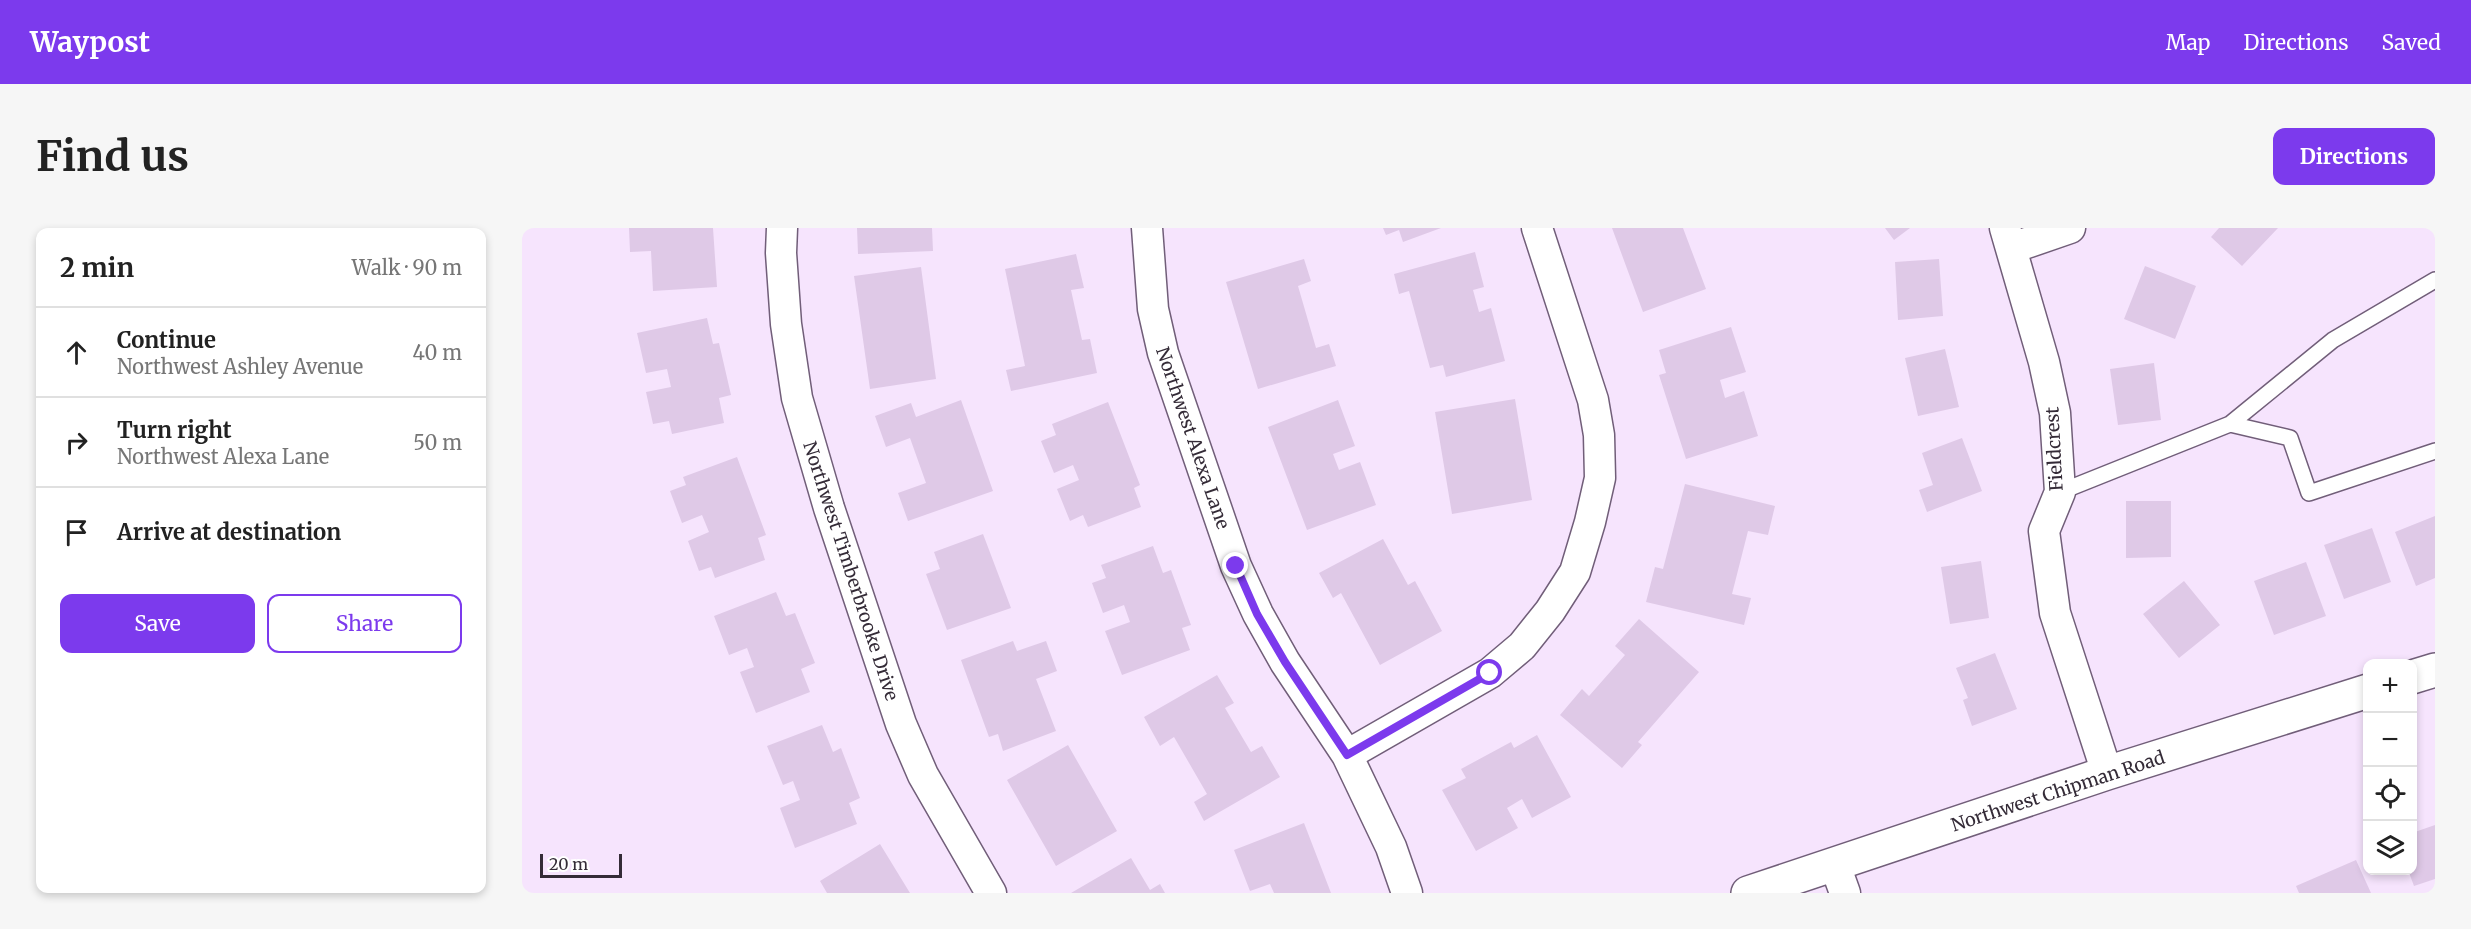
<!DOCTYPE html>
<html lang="en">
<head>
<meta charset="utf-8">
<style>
	:root { --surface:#fff; --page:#f6f6f6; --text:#222; --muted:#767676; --line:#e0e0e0; --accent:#7c3aed }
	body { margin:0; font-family:Merriweather,serif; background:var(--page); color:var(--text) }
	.controls { position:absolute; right:18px; bottom:18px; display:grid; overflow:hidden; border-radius:12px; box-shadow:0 3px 9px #0003 }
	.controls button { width:54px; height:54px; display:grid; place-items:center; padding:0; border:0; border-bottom:2px solid var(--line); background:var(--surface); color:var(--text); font:30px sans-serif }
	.scale { position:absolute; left:18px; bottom:15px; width:82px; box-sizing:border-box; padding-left:6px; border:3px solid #342b37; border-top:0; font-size:16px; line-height:21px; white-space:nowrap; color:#342b37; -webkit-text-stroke:4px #fff; paint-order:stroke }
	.stop { position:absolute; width:18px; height:18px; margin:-14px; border:4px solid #7c3aed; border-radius:50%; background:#fff }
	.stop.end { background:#7c3aed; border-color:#fff; box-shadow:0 2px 6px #0008 }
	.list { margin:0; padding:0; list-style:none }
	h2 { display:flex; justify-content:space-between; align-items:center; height:78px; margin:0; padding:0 24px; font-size:26px }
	h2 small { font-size:20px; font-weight:400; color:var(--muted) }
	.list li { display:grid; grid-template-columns:39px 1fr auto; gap:18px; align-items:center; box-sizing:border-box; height:90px; padding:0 24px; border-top:2px solid var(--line) }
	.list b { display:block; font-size:22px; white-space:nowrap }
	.list p { margin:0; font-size:20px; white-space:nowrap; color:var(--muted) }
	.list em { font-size:20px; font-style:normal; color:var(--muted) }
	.actions { display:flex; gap:12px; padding:18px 24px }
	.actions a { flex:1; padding:14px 0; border:2px solid var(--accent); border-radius:12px; text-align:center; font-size:21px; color:var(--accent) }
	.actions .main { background:var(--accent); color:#fff }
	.icon { flex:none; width:33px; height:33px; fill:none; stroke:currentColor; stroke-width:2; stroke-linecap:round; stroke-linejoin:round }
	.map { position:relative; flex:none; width:1913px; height:665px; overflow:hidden; border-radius:12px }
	header { display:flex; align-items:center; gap:36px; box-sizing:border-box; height:84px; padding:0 30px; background:var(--accent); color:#fff }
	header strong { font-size:28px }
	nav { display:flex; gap:33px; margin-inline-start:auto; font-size:21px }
	.intro { display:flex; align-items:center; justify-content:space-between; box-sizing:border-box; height:144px; padding:0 36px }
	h1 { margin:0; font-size:42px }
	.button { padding:15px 27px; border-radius:12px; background:var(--accent); color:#fff; font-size:21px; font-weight:700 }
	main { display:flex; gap:36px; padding:0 36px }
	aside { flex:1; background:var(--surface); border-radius:12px; box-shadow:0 3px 9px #0003 }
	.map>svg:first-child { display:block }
	.building { fill:#dfc9e7 }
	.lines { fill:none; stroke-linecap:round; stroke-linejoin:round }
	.service-casing { stroke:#715e79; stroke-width:18 }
	.minor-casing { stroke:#715e79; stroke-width:33 }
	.secondary-casing { stroke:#715e79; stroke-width:36 }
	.service { stroke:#fff; stroke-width:15 }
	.minor { stroke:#fff; stroke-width:30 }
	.secondary { stroke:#fff; stroke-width:33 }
	.route { stroke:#7c3aed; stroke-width:8 }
	.labels { text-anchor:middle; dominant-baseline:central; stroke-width:4.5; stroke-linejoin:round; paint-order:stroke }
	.street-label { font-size:18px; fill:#342b37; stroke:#fff }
</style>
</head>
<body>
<header>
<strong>Waypost</strong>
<nav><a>Map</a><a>Directions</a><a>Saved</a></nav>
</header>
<div class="intro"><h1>Find us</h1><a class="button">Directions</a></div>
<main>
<aside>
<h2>2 min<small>Walk · 90 m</small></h2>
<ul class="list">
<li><svg class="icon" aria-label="ahead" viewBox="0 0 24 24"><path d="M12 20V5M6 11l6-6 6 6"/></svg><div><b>Continue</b><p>Northwest Ashley Avenue</p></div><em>40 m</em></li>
<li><svg class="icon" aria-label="right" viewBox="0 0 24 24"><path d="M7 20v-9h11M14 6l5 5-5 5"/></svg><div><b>Turn right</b><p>Northwest Alexa Lane</p></div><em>50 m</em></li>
<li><svg class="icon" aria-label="arrive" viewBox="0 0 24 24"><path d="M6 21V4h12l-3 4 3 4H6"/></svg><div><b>Arrive at destination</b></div></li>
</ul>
<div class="actions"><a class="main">Save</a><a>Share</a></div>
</aside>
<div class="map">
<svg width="1913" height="665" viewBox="0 0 1913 665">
	<rect width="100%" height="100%" fill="#f6e4fd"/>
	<!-- building -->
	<path class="building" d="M107,0H191L195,59L131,63L129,23L108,24Z
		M335,0H410L411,23L336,26Z
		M861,0H919L881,14L877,2L864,7Z
		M1090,0H1161L1184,61L1121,84Z
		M1363,0H1388L1372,12Z
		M1697,0H1756L1720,38L1689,9Z
		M953,24L962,59L951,62L957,84L969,80L983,133L924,149L921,137L908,140L887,63L877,66L872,46Z
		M554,26L562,60L549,62L560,112L568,111L575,145L489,163L484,142L503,138L483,41Z
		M782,31L789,53L776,58L794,120L807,116L814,138L736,161L704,54Z
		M1417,31L1421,88L1376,92L1373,34Z
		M1623,38L1674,58L1653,111L1602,91Z
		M399,39L414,151L348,161L332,48Z
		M185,90L191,116L197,115L209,167L197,170L202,195L150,206L147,193L131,196L124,164L149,159L145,141L124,145L115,105Z
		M1209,99L1224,144L1198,152L1203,170L1222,163L1236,208L1164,231L1137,147L1144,145L1137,122Z
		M1423,121L1437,179L1396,188L1383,130Z
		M1632,135L1639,192L1596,197L1588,141Z
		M993,171L1010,272L930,286L913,184Z
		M439,172L471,263L386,293L376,265L404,255L388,210L364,219L353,188L389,175L394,189Z
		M816,172L833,218L811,226L817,242L838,234L854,277L785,302L746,199Z
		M586,174L618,257L612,260L619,279L566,299L561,287L548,293L535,261L557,252L551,237L532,245L519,213L534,207L530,196Z
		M1440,210L1460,263L1405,284L1397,262L1411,257L1400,225Z
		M215,229L244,307L236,310L243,332L193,350L189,339L177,343L166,313L187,304L180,287L160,295L148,263L164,257L161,249Z
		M1163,256L1253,278L1246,307L1226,303L1210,366L1229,370L1222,397L1124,374L1133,339L1141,341Z
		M1604,273H1649V329L1604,330Z
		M1913,288V350L1894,358L1873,304Z
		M1850,300L1869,354L1822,371L1802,317Z
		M461,306L489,380L425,402L404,346L418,341L412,324Z
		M861,311L886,357L893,353L920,403L858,437L819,365L811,370L797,345Z
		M631,318L641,345L649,342L669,397L660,400L668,422L600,447L583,403L608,394L602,377L581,385L570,355L584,350L579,337Z
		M1459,333L1467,390L1428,396L1419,339Z
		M1784,334L1804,388L1752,407L1732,353Z
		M1662,353L1698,397L1657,430L1621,386Z
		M254,364L264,388L273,385L293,435L279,441L288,464L234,485L218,444L232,439L225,420L207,427L192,388Z
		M1117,391L1177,444L1116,514L1120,517L1100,540L1038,487L1060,461L1067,468L1103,427L1093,418Z
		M491,413L495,423L524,413L535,443L514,451L534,503L481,523L476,506L467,509L439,432Z
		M1473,425L1495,481L1450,498L1441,472L1446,470L1434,440Z
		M695,447L712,475L703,480L729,524L740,518L758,549L682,593L672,574L685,566L652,509L638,518L622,489Z
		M300,497L311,524L319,520L338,570L327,575L335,596L273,620L258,580L278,572L271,553L261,557L245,518Z
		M1015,507L1049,569L1010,590L1000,571L985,580L996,600L954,623L920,562L944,550L939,541L989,514L992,520Z
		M546,517L595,603L534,638L485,552Z
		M782,595L809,665H752L748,656L728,663L712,622Z
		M1913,597V651L1892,658L1886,642H1890V605Z
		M358,616L388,665H305L298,653Z
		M609,630L628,662L638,656L643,665H549Z
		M1834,632L1849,665H1777L1774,658Z"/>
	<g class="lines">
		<defs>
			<path id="service" d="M1708,196L1811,112L1913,52
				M1538,264L1708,196L1768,210L1787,265L1913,223"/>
			<path id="minor" d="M260,0L259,25L264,96L275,170L307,280L379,496L401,547L469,665
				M625,0L631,81L641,125L714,338L736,386L763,434L825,527L869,619L885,665
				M1483,0L1522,134L1533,185L1538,264L1522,303L1533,385L1585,545
				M1490,20L1548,0
				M825,527L968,445L1000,418L1028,383L1053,344L1068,294L1078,250L1077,207L1071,172L1015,0
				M1313,637L1323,665"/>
			<path id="secondary" d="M1890,449L1913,442
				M1226,665L1585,545L1846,463"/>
		</defs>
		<!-- service casing -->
		<use href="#service" class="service-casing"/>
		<!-- minor casing -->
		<use href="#minor" class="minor-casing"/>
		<!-- secondary casing -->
		<use href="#secondary" class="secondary-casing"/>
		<!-- service -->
		<use href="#service" class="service"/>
		<!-- minor -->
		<use href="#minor" class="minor"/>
		<!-- secondary -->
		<use href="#secondary" class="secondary"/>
	</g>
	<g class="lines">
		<!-- route -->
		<path class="route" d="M714,338L735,386L763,434L825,527L968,445"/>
	</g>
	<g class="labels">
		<!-- street labels -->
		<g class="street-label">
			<text transform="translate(671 210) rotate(71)">Northwest Alexa Lane</text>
			<text transform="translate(1532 221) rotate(-93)">Fieldcrest</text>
			<text transform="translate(329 343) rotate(72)">Northwest Timberbrooke Drive</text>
			<text transform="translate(1536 563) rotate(-18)">Northwest Chipman Road</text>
		</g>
	</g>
</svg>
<div class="controls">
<button>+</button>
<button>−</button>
<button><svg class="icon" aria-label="locate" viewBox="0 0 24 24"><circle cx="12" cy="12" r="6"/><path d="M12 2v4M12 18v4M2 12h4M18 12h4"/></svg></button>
<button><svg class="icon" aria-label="layers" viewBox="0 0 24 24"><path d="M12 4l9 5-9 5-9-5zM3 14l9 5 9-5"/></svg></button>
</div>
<div class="scale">20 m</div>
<div class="stop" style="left:968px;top:445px"></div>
<div class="stop end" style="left:714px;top:338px"></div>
</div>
</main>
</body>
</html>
